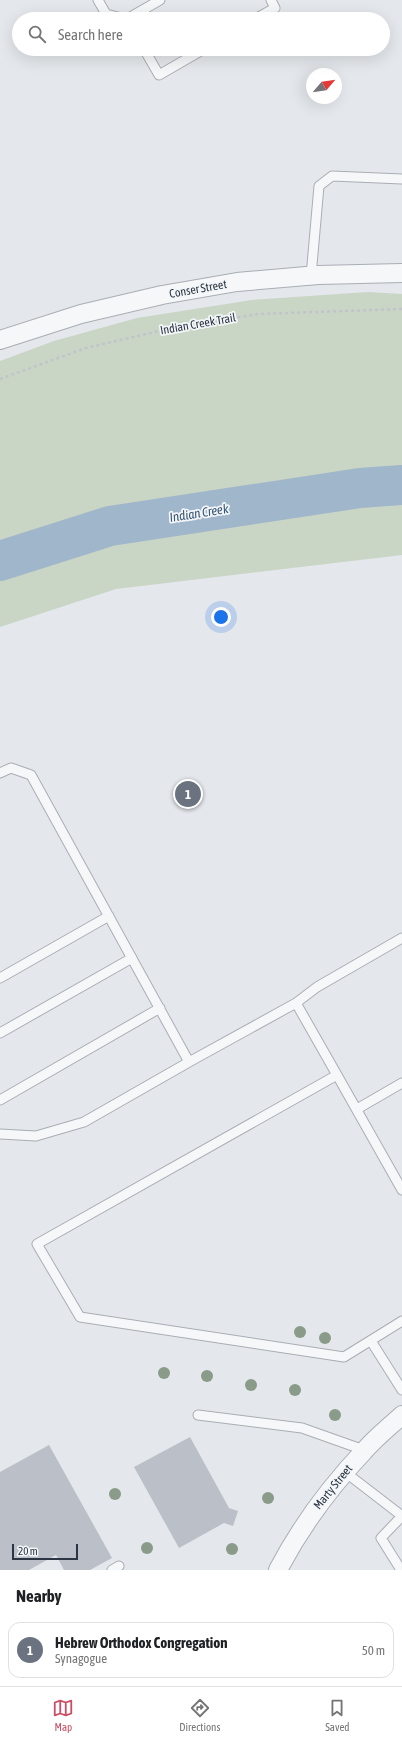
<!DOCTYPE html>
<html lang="en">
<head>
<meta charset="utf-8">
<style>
	:root { --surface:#fff; --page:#f6f6f6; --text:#202124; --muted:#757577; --line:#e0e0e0; --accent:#cb4e65 }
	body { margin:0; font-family:"Asap Condensed",sans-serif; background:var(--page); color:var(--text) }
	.compass { position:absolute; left:306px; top:68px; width:36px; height:36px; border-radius:50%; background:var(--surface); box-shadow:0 4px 16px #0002; rotate:61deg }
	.scale { position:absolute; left:12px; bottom:10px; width:66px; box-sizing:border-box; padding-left:4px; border:2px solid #2c3543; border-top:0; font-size:11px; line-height:14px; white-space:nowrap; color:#2c3543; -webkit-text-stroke:3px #f3f6f8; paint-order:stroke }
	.you { position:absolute; left:221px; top:617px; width:14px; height:14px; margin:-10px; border:3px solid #fff; border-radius:50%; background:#1a73e8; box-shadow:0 0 0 6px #1a73e833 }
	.badge { display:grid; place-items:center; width:26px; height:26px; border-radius:50%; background:var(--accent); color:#fff; font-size:13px; font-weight:700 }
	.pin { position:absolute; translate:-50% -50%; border:2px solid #fff; box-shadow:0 1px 4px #0006 }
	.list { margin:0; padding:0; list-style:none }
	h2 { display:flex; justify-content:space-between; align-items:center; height:52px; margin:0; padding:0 16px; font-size:17px }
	h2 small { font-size:13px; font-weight:400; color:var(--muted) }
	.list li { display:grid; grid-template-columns:26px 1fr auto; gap:12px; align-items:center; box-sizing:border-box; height:56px; margin:0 8px 8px; padding:0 8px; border:1px solid var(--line); border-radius:12px }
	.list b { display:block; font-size:15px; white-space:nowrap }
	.list p { margin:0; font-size:13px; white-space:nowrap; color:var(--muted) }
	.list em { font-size:13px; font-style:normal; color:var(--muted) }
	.icon { flex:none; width:22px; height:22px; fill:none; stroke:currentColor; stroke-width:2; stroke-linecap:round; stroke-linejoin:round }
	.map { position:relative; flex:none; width:402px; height:1570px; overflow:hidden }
	.search { position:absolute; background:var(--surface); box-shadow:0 4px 16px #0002; left:12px; right:12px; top:12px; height:44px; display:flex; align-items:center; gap:10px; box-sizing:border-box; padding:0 14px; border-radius:22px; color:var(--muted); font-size:15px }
	.sheet { height:116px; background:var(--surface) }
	nav { display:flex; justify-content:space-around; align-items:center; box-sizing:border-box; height:56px; border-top:1px solid var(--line); background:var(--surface); font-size:11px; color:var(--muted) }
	nav a { display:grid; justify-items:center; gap:2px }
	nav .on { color:var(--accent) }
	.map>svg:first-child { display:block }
	.green { fill:#c9d5c5 }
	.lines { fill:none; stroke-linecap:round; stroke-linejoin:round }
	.river { stroke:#a0b6ca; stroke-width:40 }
	.building { fill:#bbc0c8 }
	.lane-casing { stroke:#a9aeb5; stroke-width:11 }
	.street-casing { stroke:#a9aeb5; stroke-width:20 }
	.path { stroke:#c1c5ca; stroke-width:2.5; stroke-dasharray:3 3; stroke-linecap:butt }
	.lane { stroke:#f6f7f9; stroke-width:9 }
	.street { stroke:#f6f7f9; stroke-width:18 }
	.tree { fill:#8a9c89 }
	.labels { text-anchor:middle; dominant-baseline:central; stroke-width:3.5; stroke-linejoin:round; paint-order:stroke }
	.street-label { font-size:12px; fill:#2c3543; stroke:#f3f6f8 }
	.water-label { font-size:13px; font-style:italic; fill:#375576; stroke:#f3f6f8 }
</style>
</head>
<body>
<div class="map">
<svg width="402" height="1570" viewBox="0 0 402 1570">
	<rect width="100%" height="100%" fill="#e4e7eb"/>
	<!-- green -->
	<path class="green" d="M368,292L402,294V555L116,589L0,627V361L54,341L137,318L252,300Z"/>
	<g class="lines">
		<!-- river -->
		<path class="river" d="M0,561L110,526L360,488L402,485"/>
	</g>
	<!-- building -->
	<path class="building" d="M190,1437L229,1508L238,1511L233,1526L224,1523L179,1548L134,1467Z
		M49,1445L112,1558L90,1570H64L56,1555L29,1570H0V1472Z"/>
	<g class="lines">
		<defs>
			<path id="lane" d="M98,0L106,14L126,19
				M127,19L160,0
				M255,19L275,8L271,0
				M144,49L159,75L204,49
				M311,276L319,186L332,176L402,179
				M0,773L11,768L31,775L189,1062L84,1122L36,1136L0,1134
				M0,978L109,916
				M296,1003L317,987L402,938
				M0,1033L132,958
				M189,1062L296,1003L337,1075
				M0,1100L160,1008
				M357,1109L402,1083
				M402,1190L337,1075L37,1244L80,1317L344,1357L402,1321
				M371,1341L402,1390
				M198,1415L302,1428L364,1450
				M345,1472L402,1516
				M112,1570L119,1566
				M401,1570L381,1538L402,1516"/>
			<path id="street" d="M0,340L81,314L162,295L237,282L318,275L402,273
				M278,1570C301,1526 330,1487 364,1451C375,1438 389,1427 402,1415"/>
		</defs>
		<!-- lane casing -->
		<use href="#lane" class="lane-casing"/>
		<!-- street casing -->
		<use href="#street" class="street-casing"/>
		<!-- path -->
		<path class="path" d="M0,379L86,348L172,328L258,314L402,309"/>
		<!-- lane -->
		<use href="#lane" class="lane"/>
		<!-- street -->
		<use href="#street" class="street"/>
	</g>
	<!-- trees -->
	<g class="tree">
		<circle cx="300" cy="1332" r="6"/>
		<circle cx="325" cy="1338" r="6"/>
		<circle cx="164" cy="1373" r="6"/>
		<circle cx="207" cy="1376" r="6"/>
		<circle cx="251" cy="1385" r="6"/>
		<circle cx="295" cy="1390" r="6"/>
		<circle cx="335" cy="1415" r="6"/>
		<circle cx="115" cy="1494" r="6"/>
		<circle cx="268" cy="1498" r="6"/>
		<circle cx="147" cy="1548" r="6"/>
		<circle cx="232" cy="1549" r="6"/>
	</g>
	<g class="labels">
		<!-- street labels -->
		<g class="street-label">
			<text transform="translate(198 289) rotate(-10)">Conser Street</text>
			<text transform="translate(198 324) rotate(-10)">Indian Creek Trail</text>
			<text transform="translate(333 1487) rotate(-51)">Marty Street</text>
		</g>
		<!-- water labels -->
		<g class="water-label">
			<text transform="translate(199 513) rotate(-9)">Indian Creek</text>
		</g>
	</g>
</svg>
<svg class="compass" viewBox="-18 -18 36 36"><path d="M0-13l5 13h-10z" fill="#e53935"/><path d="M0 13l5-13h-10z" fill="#757577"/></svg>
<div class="scale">20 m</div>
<div class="you"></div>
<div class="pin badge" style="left:188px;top:794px;background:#6b7280">1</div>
<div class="search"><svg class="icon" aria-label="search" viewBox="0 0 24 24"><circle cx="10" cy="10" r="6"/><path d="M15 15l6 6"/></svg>Search here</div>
</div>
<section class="sheet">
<h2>Nearby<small></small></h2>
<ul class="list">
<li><span class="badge" style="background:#6b7280">1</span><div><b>Hebrew Orthodox Congregation</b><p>Synagogue</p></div><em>50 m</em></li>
</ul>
</section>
<nav>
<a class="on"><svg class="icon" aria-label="map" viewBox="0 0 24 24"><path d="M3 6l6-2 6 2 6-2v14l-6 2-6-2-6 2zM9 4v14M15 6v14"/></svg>Map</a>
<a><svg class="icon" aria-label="directions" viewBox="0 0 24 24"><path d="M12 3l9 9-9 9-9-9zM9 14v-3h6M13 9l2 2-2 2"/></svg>Directions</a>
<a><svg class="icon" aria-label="saved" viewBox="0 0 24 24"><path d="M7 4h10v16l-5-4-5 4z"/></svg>Saved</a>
</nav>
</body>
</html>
